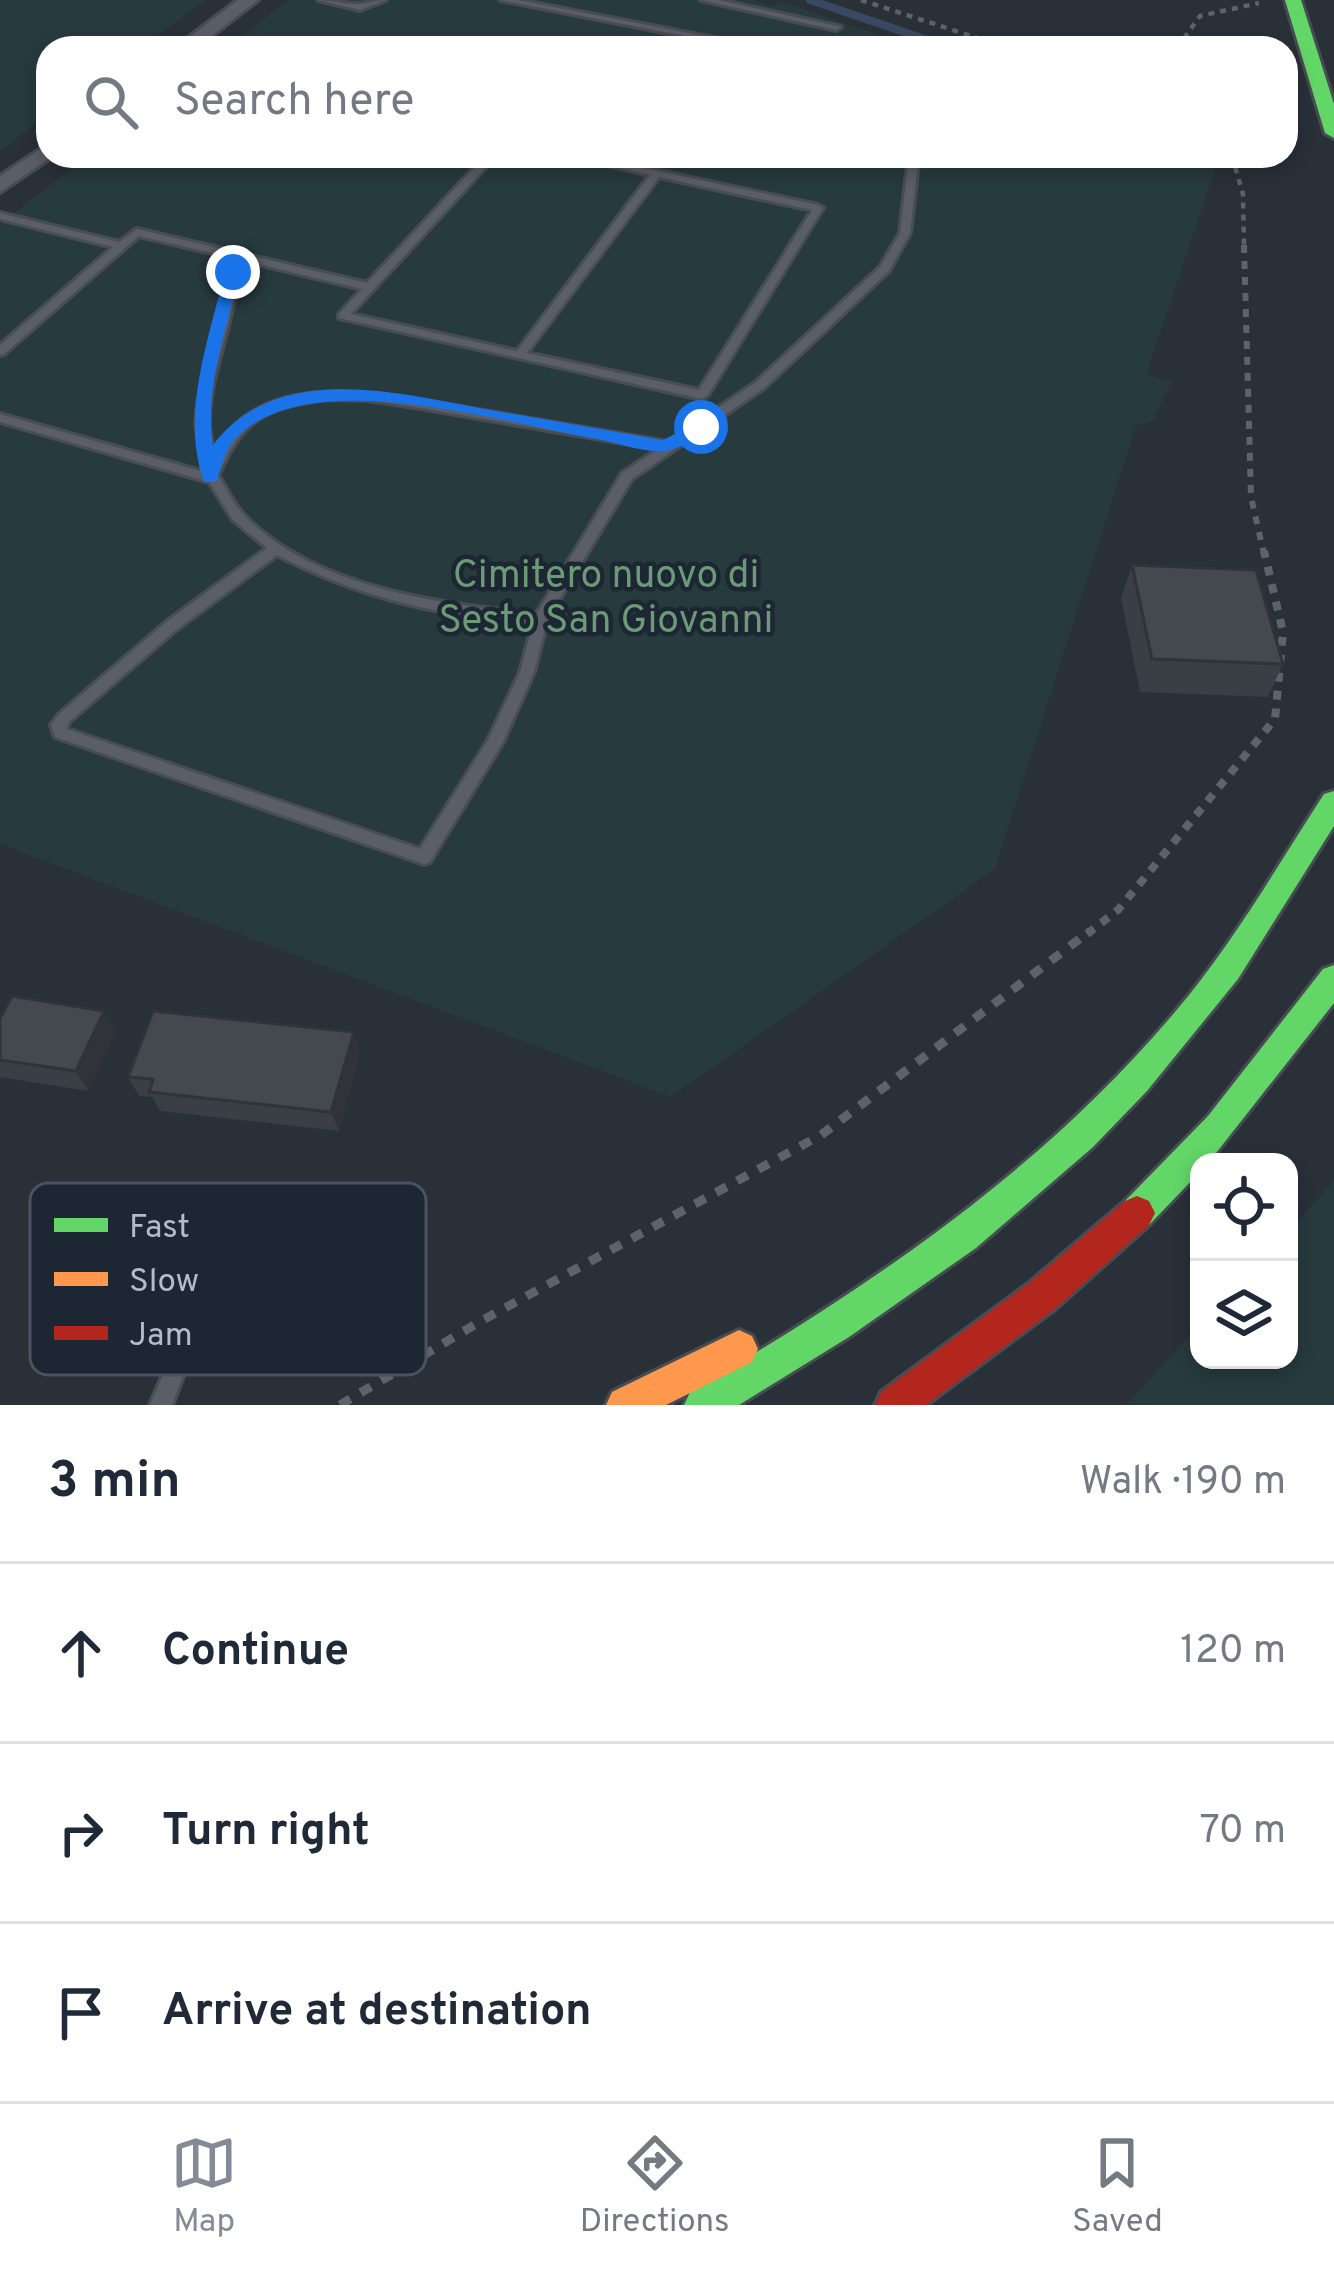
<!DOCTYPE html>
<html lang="en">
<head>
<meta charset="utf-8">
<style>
	:root { --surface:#fff; --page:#f6f6f7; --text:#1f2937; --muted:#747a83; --line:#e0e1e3; --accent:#848b96 }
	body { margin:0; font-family:Overpass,sans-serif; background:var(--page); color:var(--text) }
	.controls { position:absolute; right:36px; bottom:36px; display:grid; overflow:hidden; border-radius:24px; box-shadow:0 6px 18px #0003 }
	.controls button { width:108px; height:108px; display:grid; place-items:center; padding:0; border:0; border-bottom:3px solid var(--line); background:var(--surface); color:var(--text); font:60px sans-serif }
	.stop { position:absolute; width:36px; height:36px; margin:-27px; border:9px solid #1a73e8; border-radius:50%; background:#fff }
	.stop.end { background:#1a73e8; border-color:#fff; box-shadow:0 3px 12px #0008 }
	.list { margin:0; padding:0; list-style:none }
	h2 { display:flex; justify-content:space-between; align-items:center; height:156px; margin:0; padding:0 48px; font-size:51px }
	h2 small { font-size:39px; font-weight:400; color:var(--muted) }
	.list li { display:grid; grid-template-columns:78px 1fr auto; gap:36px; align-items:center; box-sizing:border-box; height:180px; padding:0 48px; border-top:3px solid var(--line) }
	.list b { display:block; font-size:45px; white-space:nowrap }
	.list em { font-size:39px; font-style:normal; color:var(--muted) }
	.icon { flex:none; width:66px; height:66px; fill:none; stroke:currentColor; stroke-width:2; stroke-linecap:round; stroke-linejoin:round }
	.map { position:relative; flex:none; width:1334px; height:1405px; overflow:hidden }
	.search { position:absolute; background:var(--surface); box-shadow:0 6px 18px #0003; left:36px; right:36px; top:36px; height:132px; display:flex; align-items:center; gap:30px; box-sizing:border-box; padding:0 42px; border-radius:36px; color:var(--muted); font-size:45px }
	.sheet { height:696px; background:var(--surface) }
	nav { display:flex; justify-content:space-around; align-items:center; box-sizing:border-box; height:168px; border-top:3px solid var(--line); background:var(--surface); font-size:33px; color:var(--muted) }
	nav a { display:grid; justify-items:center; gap:6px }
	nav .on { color:var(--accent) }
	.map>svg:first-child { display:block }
	.green { fill:#273a3e }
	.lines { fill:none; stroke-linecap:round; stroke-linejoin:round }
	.stream { stroke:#384963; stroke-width:8 }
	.lane-casing { stroke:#484c53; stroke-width:6 }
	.street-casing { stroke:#484c53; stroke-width:6 }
	.fast-casing { stroke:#474c53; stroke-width:6 }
	.slow-casing { stroke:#474c53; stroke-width:6 }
	.jam-casing { stroke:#474c53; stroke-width:6 }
	.path-far3 { stroke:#5d636a; stroke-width:4.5; stroke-dasharray:6 6; stroke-linecap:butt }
	.path-far2 { stroke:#5d636a; stroke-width:6; stroke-dasharray:8 8; stroke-linecap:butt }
	.path-far1 { stroke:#5d636a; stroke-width:8; stroke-dasharray:9 9; stroke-linecap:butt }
	.path { stroke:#5d636a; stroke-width:9; stroke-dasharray:12 12; stroke-linecap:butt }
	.lane { fill:#5a5e66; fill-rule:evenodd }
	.street { fill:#5a5e66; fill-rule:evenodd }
	.fast { fill:#63d668; fill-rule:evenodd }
	.slow { fill:#ff974d; fill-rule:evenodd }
	.jam { fill:#b3261e; fill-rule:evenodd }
	.wall { fill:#3a3f45 }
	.shaded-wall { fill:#303338 }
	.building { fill:#444950; stroke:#303338; stroke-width:3 }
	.route { fill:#1a73e8 }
	.labels { text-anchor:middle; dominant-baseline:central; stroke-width:9; stroke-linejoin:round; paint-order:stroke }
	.park-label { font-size:39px; fill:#6b9a76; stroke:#1d2633 }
	.key { fill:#1d2633; stroke:#4a5360; stroke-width:3 }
	.key-label { font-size:33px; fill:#b4bcc9 }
</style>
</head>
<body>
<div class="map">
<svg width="1334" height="1405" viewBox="0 0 1334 1405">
	<rect width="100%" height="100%" fill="#2a3038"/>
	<!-- green -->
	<path class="green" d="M0,0H206L140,48H48V115L0,151Z
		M288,0H752L772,6L783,2L917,48H227Z
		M88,156H1197L1215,170L1146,375L1172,381L1153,421L1136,426L995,869L671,1097L0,844V224Z
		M1334,1181V1405H1126L1199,1326V1360H1289V1230Z"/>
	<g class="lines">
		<!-- stream -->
		<path class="stream" d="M810,0L951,48"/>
		<defs>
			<path id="lane" d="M318,0C331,0 344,4 357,4C367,4 376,0 386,0L360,10Z
				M500,0H518L766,48H746Z
				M701,0H718L841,27L836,30Z
				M485,156H496L351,314L517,351L650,175L569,156H588L818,205L823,208L708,395L702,399L339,318V314L362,289L236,259C240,314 211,363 209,418C208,431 212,443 214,456C249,381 339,389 408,398L668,442L756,382L880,267L900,233L909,156H919L910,233L889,271L764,388L632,479L548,618L534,672L503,742L430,862L424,864L55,737L51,725L59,714L166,622L267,548L233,520L209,482L0,422V414L204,472L196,424L198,403L224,296L225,256L139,236L4,354L0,355V345L113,247L0,219V213L119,242L137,229L367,283ZM659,177L812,210L699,390L527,353ZM326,399L367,400L408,406L658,449L622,473L537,613C443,606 311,587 243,514C233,503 226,488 218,475C245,417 264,408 326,399ZM277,555C361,598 439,616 533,623L520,672L488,740L420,849L67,729L69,722L176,630Z
				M178,1353L185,1356L188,1363L172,1405H150L171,1356Z"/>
			<path id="street" d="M238,0H258L196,48H175Z
				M48,144V156H53L0,192V176Z"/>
			<path id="fast" d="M1285,0H1301L1334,104V138L1325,133Z
				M1334,791V826L1238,979L1147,1091L1093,1147L976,1248L849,1337L739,1405H684L690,1392C869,1287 1040,1172 1175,1012C1232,945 1276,868 1324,794Z
				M1334,965V1003L1209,1162H1199V1173L1149,1225L1137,1230L1125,1225L1119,1213L1125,1201L1208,1116L1323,969Z"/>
			<path id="slow" d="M739,1330L752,1336L758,1349L752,1362L666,1405H606L612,1392Z"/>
			<path id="jam" d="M1137,1196L1149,1201L1155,1213L1149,1225L1055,1309L926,1405H875L881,1392L1029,1283L1125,1201Z"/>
		</defs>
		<!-- lane casing -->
		<use href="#lane" class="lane-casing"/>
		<!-- street casing -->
		<use href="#street" class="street-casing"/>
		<!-- fast casing -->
		<use href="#fast" class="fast-casing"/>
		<!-- slow casing -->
		<use href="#slow" class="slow-casing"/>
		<!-- jam casing -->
		<use href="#jam" class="jam-casing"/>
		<!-- path-far3 -->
		<path class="path-far3" d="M861,0L1008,48
			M1177,48L1200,16L1259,3
			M1232,156L1243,194L1244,248"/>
		<!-- path-far2 -->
		<path class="path-far2" d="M1244,245L1251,497L1264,554"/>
		<!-- path-far1 -->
		<path class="path-far1" d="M1087,934L1118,910L1275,719L1283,632L1264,551"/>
		<!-- path -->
		<path class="path" d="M340,1405L481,1321L821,1135L1090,931"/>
		<!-- lane -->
		<use href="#lane" class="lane"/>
		<!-- street -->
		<use href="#street" class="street"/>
		<!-- fast -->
		<use href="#fast" class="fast"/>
		<!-- slow -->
		<use href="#slow" class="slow"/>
		<!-- jam -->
		<use href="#jam" class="jam"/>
	</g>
	<!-- wall -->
	<path class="wall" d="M1132,565L1283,664L1268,697L1140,692L1121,598Z
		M0,1019L115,1031L88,1091L0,1077Z
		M360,1052L339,1131L160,1111L152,1097L139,1096L128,1077Z
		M181,1218L132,1356L58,1346L44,1330Z
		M295,1252L269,1339L213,1331L202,1316Z"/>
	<!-- shaded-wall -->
	<path class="shaded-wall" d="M104,1011L115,1031L88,1091L76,1071Z
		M354,1032L360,1052L339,1131L331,1112Z
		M170,1200L181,1218L132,1356L119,1341Z
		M287,1235L295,1252L269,1339L260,1323Z"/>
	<!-- building -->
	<path class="building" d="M1132,565L1256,570L1283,664L1152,659Z
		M12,996L104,1011L76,1071L0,1060V1019Z
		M153,1011L354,1032L331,1112L149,1092L153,1079L128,1077Z"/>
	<!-- route -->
	<path class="route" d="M233,268L240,272C227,327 204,389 213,445C278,359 401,394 490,410C548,420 606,430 663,440L695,424L709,427C700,436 683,447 670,450C650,455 618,443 597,439C504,423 306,361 234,440C224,452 222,467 216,482H204C180,415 209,338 225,272Z"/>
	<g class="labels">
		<!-- park labels -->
		<g class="park-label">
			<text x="606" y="577">Cimitero nuovo di<tspan x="606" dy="45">Sesto San Giovanni</tspan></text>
		</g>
	</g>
	<!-- legend -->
	<rect x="30" y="1183" width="396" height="192" rx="18" class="key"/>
	<rect x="54" y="1218" width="54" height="14" fill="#63d668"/>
	<rect x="54" y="1272" width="54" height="14" fill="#ff974d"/>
	<rect x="54" y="1326" width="54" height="14" fill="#b3261e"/>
	<g class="key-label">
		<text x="129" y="1237">Fast</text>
		<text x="129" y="1291">Slow</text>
		<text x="129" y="1345">Jam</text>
	</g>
</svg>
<div class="controls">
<button><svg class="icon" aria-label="locate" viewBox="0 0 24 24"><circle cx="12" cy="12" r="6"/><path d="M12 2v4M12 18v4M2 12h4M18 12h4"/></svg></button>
<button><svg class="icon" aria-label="layers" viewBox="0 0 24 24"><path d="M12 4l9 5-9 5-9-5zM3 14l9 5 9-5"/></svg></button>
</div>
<div class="stop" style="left:701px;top:427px"></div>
<div class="stop end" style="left:233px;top:272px"></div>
<div class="search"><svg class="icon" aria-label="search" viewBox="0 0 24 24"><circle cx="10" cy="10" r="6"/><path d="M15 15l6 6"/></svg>Search here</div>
</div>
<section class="sheet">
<h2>3 min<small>Walk · 190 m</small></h2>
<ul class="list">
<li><svg class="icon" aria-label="ahead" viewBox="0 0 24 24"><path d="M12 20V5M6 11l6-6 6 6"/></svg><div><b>Continue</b></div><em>120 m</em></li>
<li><svg class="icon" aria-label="right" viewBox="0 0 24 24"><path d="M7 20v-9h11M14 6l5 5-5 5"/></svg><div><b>Turn right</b></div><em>70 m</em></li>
<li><svg class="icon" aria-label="arrive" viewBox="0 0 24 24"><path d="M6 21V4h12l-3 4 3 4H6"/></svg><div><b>Arrive at destination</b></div></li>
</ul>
</section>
<nav>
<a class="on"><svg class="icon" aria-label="map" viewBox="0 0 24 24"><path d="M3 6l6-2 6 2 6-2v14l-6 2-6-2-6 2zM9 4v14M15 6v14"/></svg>Map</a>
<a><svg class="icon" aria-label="directions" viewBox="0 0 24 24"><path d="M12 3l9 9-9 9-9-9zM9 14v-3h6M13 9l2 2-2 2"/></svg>Directions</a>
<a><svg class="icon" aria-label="saved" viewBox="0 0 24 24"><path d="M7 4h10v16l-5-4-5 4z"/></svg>Saved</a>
</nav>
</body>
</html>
